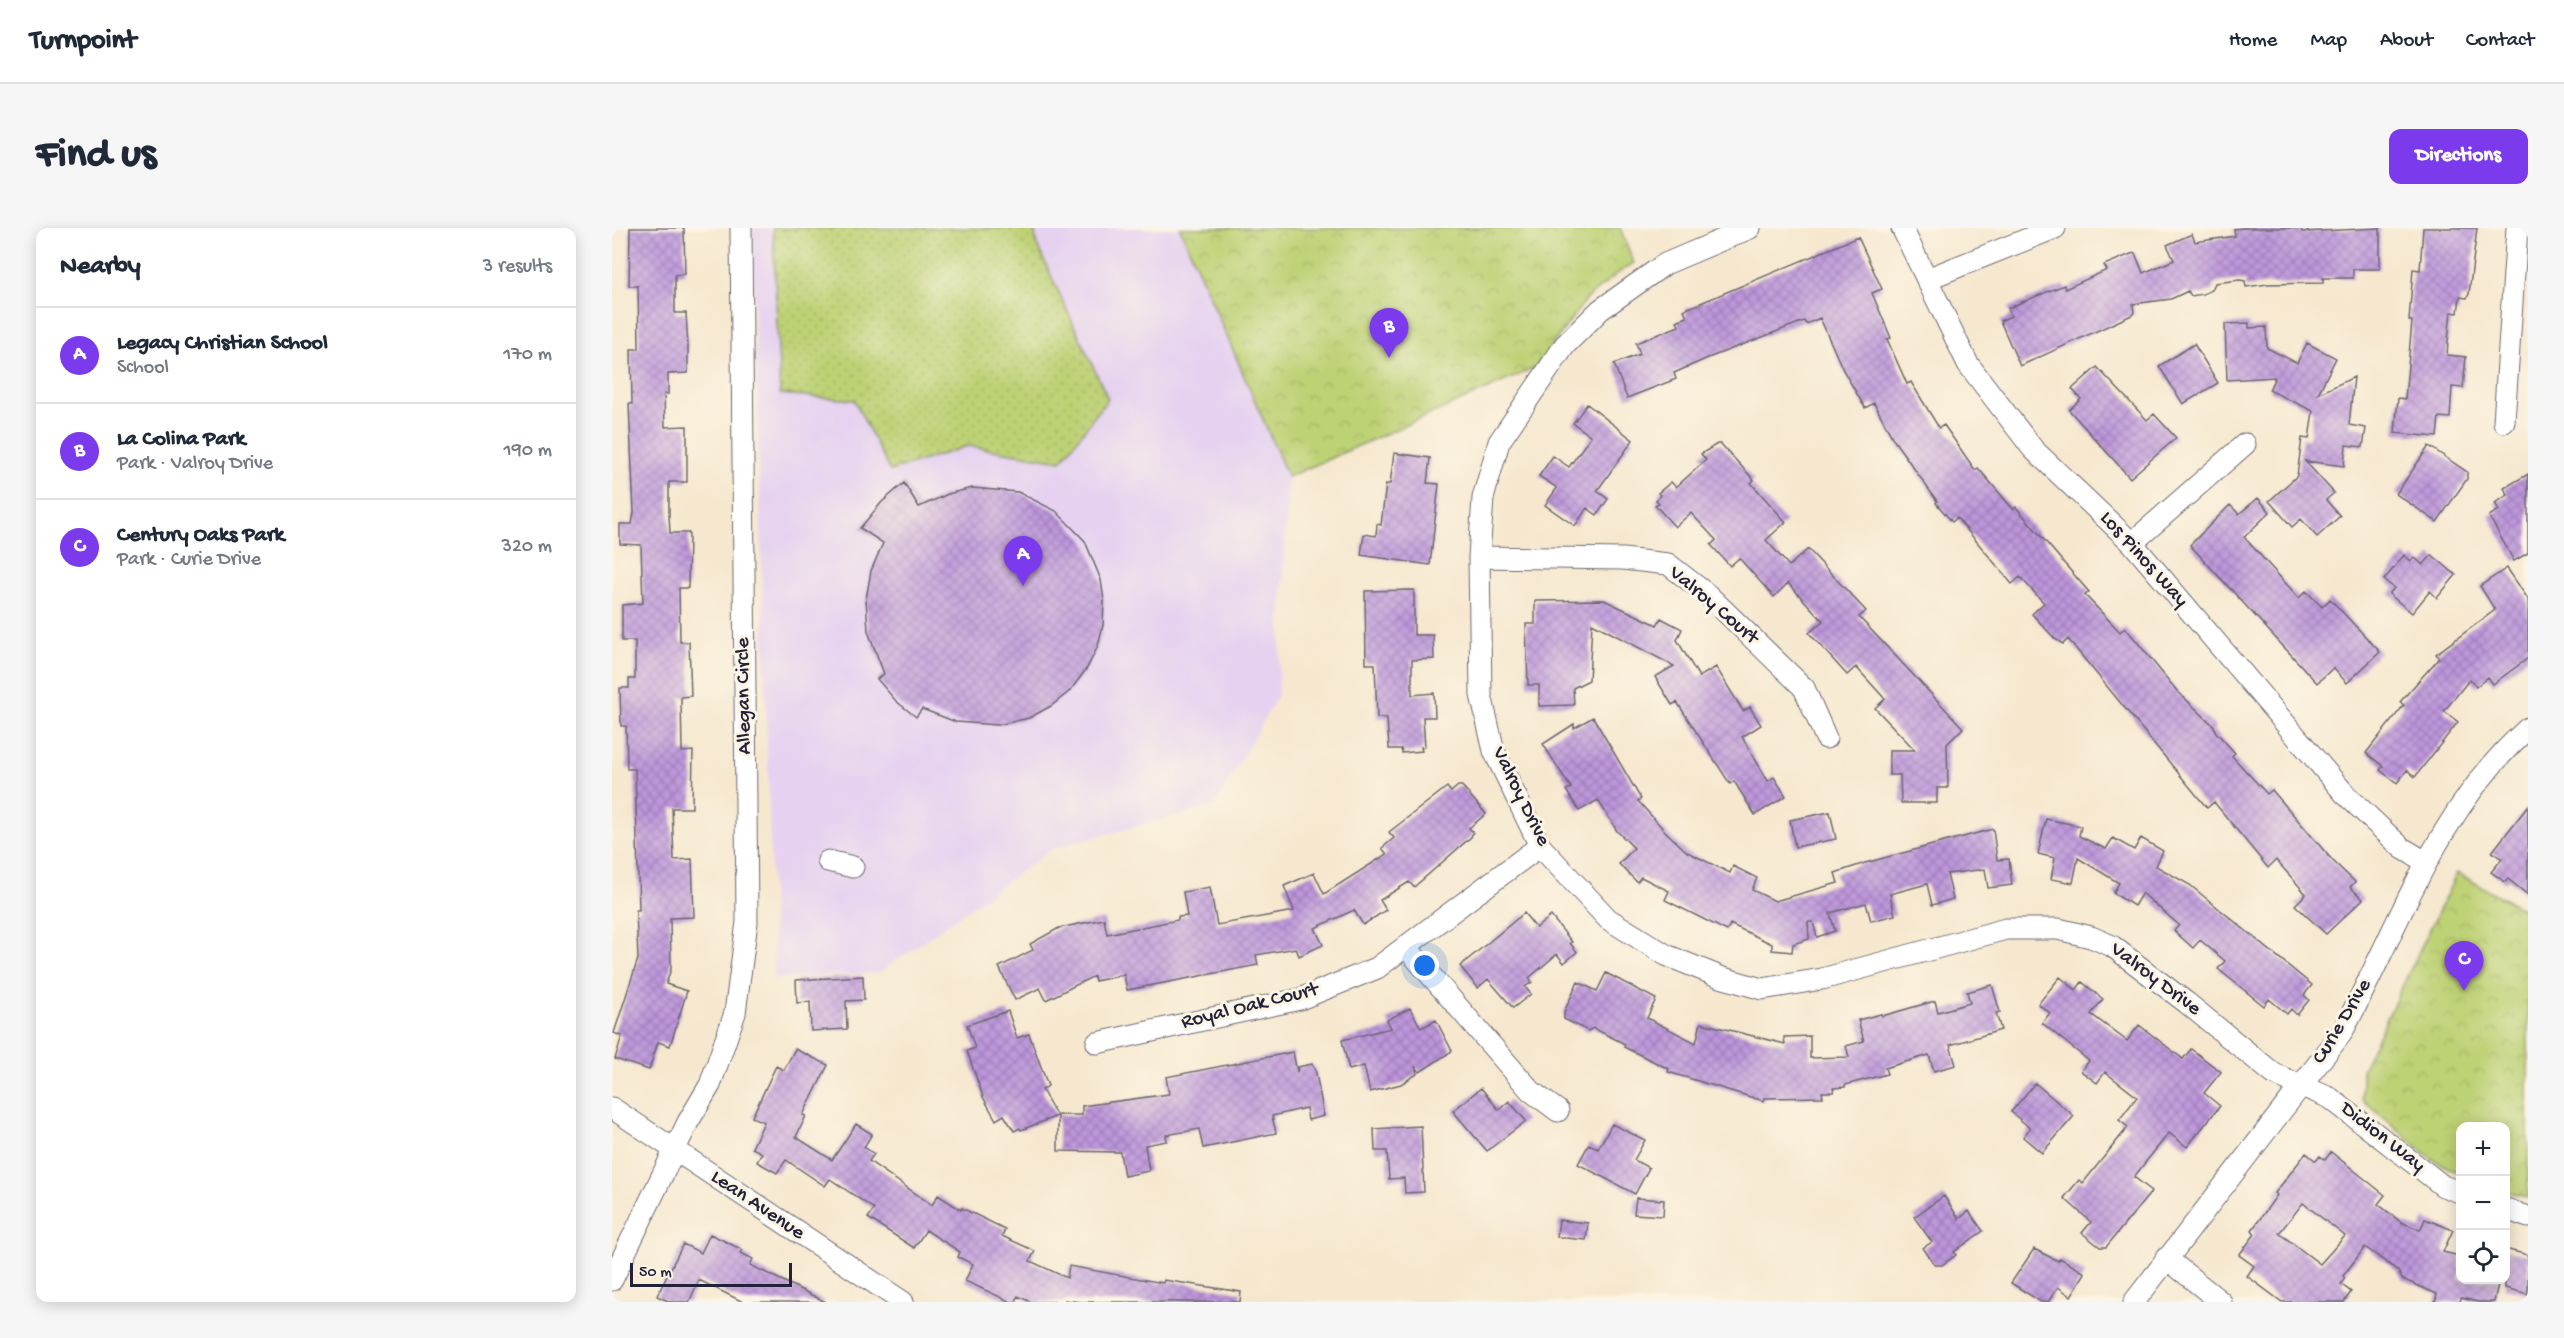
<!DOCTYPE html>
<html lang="en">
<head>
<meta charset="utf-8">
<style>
	:root { --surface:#fff; --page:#f6f6f7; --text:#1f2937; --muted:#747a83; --line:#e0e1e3; --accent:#7c3aed }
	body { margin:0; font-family:"Gochi Hand",sans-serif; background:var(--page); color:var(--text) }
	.controls { position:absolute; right:18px; bottom:18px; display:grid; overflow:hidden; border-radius:12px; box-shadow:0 3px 15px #0003 }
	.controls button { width:54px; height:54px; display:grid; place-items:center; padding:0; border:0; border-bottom:2px solid var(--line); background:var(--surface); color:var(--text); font:30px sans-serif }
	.scale { position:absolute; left:18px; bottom:15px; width:162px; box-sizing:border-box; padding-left:6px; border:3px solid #22223b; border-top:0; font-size:16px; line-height:21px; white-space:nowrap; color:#22223b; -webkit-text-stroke:4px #fcf5e5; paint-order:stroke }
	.you { position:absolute; left:813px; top:738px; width:21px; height:21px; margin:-15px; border:4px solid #fff; border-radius:50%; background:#1a73e8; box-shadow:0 0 0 9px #1a73e833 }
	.badge { display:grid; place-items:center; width:39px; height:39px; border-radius:50%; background:var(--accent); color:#fff; font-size:20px; font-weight:700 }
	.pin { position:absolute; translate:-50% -50px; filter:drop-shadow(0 2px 3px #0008) }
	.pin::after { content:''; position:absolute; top:32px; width:21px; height:18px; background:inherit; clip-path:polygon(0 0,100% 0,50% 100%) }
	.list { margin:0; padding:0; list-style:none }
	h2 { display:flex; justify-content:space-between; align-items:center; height:78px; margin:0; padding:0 24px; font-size:26px }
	h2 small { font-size:20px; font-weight:400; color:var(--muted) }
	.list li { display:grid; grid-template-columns:39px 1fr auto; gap:18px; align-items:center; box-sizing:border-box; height:96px; padding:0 24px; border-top:2px solid var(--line) }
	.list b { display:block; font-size:22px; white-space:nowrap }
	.list p { margin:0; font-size:20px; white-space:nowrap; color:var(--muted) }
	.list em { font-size:20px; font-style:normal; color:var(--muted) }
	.icon { flex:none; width:33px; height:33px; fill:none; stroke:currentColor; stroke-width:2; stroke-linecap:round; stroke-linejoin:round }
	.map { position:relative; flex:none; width:1916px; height:1074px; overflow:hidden; border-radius:12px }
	header { display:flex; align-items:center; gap:36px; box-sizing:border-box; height:84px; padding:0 30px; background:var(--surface); border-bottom:2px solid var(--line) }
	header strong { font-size:28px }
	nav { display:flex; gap:33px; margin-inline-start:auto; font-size:21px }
	.intro { display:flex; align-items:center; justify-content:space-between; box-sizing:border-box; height:144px; padding:0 36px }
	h1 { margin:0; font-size:42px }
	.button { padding:15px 27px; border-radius:12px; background:var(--accent); color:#fff; font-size:21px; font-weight:700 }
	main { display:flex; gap:36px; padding:0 36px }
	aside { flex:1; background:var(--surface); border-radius:12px; box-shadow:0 3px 15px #0003 }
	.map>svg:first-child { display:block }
	.built { fill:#e6d2f0 }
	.grass { fill:url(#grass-dots); stroke:#707a58; stroke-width:1.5 }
	.park { fill:url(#park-crowns); stroke:#707a58; stroke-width:1.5 }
	.building { fill:url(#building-cross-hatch); fill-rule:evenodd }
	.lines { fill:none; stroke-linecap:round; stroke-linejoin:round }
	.minor-casing { stroke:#6c676f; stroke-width:23 }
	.minor { stroke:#fff; stroke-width:21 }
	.labels { text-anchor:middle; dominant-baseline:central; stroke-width:6; stroke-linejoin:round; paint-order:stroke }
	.street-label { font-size:21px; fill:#22223b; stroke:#fcf5e5 }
</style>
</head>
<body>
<header>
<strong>Turnpoint</strong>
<nav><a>Home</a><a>Map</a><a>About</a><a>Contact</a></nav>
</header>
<div class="intro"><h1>Find us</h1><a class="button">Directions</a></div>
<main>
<aside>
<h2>Nearby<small>3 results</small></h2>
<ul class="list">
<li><span class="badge">A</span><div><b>Legacy Christian School</b><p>School</p></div><em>170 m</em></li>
<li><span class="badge">B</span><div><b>La Colina Park</b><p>Park · Valroy Drive</p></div><em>190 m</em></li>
<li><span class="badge">C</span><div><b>Century Oaks Park</b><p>Park · Curie Drive</p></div><em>320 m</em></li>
</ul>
</aside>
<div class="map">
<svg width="1916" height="1074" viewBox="0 0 1916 1074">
	<defs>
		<pattern id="grass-dots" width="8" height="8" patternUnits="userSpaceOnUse" patternTransform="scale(1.5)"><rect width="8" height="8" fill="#bdd174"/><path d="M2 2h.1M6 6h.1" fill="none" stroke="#a2b365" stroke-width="1.8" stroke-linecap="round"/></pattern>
		<pattern id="park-crowns" width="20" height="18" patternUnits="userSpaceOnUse" patternTransform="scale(1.5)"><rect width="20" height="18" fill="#bdd174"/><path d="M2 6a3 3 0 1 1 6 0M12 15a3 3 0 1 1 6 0" fill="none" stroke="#a2b365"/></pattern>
		<pattern id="building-cross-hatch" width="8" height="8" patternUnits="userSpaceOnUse" patternTransform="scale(1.5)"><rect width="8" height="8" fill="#be97dc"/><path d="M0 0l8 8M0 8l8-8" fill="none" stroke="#9a7bb4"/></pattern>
	</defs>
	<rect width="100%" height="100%" fill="#fcf5e5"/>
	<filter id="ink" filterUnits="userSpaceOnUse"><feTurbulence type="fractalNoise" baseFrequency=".0167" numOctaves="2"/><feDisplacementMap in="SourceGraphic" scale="12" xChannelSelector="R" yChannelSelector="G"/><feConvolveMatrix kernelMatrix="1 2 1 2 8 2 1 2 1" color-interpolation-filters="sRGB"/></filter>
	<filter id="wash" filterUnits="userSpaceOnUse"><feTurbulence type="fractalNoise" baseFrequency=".008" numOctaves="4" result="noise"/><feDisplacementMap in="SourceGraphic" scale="24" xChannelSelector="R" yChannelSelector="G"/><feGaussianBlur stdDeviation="1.35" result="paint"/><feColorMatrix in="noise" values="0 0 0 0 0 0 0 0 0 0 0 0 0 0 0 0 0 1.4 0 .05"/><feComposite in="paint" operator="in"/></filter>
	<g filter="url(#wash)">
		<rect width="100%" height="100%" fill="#f6e8cf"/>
		<!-- built -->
		<path class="built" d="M140,0H568L676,249L666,467L602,578L442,620L267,745L162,750Z"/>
		<!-- grass -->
		<path class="grass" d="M161,0H422L425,17L496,171L449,233L356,218L278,243L242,172L168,166Z"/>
		<!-- park -->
		<path class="park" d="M568,0H1008L1022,35L1006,45L975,70L923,140L676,249Z
			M1845,645L1916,684V970L1894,963V898H1848V946L1820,931L1750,871V842Z"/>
		<g id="blocks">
			<!-- building -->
			<path class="building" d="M18,0H72L73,46L63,47V85H74L76,119V145L56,146V166H52L53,199L75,198V254H57V287L58,305H77L76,360H67L68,414H77L79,468L69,469L70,524L81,523L80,580H60L62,632L80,631L82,689L58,690L59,741L54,756L75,763L58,818L46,814L37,842L3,831L10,808L2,805L26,731L24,682H27L23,541H15L14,498H9L8,460H17V451H23V413H10V377L31,375L29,317L8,316V296H20L22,284L17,176H20L19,121H27L26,58H17Z
				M1631,0H1689L1690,4L1768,0V41H1741V50H1711V55L1656,56L1634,59L1633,53L1628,52L1603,55L1600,62L1591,66L1579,68L1576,63L1559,71L1521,76L1522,86L1408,138L1388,93L1399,88L1396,80L1452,57L1453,61L1495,42L1492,37L1519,26L1523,25L1531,45L1562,32L1555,17L1580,6L1583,14L1623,8L1622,1Z
				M1811,0H1865L1857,66L1855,70L1848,69L1846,85L1839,84L1837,102L1835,127L1854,129L1851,160L1840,159L1838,190L1827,189L1825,209L1783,205L1786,170L1793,171L1800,93H1797L1801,41L1808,42Z
				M1246,9L1270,61L1260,65L1279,110L1275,111L1295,156L1299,154L1327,200L1332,197L1363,242L1366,240L1401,281L1404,279L1457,341L1477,364L1473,367L1508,404L1513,399L1565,463L1602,498L1603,503L1623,525L1620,528L1655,566L1660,562L1721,633L1743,654L1738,659L1751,671L1714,706L1683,677L1694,666L1664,632L1656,640L1602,574L1595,580L1456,411L1451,416L1443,411L1420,386L1432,375L1408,349L1400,356L1345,290L1340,294L1324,275L1325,273L1281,211L1262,175L1253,180L1231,142L1208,90L1194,96L1192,93L1096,130L1062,145L1064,151L1015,170L1002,136L1028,126L1024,115L1067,98L1065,93L1075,89L1072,82Z
				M1637,95V100L1654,99L1655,120L1685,135L1695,115L1724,130L1706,166L1742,149L1737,197L1754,200L1751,219L1734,217L1732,238L1693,233L1722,265L1714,272L1728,288L1705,309L1689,291L1680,299L1657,273L1685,248L1690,210L1697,211L1701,183L1657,162L1663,149L1615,152L1613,96Z
				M1582,116L1606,155L1571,176L1547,138Z
				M1485,139L1535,192L1542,186L1564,210L1518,250L1457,182L1469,171L1460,161Z
				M975,176L1021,212L985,263L996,271L985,287L975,280L963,298L933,277L945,260L927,248L941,228L957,239L979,208L961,195Z
				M1105,216H1109L1142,252L1139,255L1174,294L1154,312L1177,338L1196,321L1254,383L1247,389L1351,500L1335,516L1336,560H1325V575H1289L1288,547H1277V522H1303L1263,480L1273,471L1244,439L1235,447L1197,405L1211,393L1176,355L1162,369L1127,330L1118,338L1099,317L1104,312L1079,285L1063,299L1043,277L1047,275L1044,272L1048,267L1046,265L1059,254L1064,259L1094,232L1089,226Z
				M1817,218L1855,244V251L1825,294L1784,266Z
				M782,225L818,230L815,255L827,256L818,337L749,327L752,306L764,308L765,296L769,297L774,256H778Z
				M1916,246V325L1902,333L1877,288L1887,282L1883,275L1896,267L1892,260Z
				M292,255L307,279L336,266L360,260L406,264L444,283L473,313L489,352L492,373L491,397L486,418L475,440L458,463L439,478L417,490L386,497L344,494L310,481L304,489L284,473L265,451L272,446L256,403L254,371L259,343L271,315L248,300L270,274Z
				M1646,270L1658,284L1632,309L1687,370L1694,363L1710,379L1718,371L1768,424L1735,455L1721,440L1705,455L1578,317L1618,277L1627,286Z
				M1792,327L1799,333L1802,329L1811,337L1820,327L1844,347L1825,370L1818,363L1800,385L1777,366L1782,360L1772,352Z
				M1895,340L1916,371V430L1881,456L1876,449L1864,459L1858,451L1832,483L1846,494L1803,549L1795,542L1785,555L1768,542L1771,538L1754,525L1792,477L1788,474L1827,430L1824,426L1883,382L1868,358Z
				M802,362V407H821L822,431L800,432V467L822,465L823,489H811L813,519H809L810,523L790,525L789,521H777L775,490H765L763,436H754L753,363Z
				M992,372L1045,397L1049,390L1070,401L1065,412L1087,449L1104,439L1131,483L1138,479L1149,497L1130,509L1156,553L1162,549L1174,568L1143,587L1122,553L1118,556L1065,474L1060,477L1043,449L1062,438L980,395L977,452L961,460L962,477L927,478V457H916L914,396H923V373Z
				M981,489L1029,571L1026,573L1053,603L1075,624L1118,645L1121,638L1145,650L1140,662L1163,673L1226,655L1223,645L1253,635L1381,601L1385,632L1397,631L1400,657L1376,660L1373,641L1335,646L1341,671L1320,677L1315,656L1278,666L1283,687L1259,693L1254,675L1218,685L1223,703L1205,709L1201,694H1196L1197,711L1181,716L1180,724L1160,722V716L1118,696L1115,703L1053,672L1057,663L1029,649L1025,654L1007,636L1022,620L1005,603L986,572L967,583L954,562L959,560L931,516L962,496V500Z
				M846,558H850L874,586L857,600L861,604L859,609L802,659L797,654L768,672L774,682L751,697L742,682L703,700L711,717L687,728L684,720L644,727L646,737L515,762L512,747L483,753L482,748L434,772L428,760L403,772L387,739L421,722L418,716L447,700L492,691L495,706L566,692V689L575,688L571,664L598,659L605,697L682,683L672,658L702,645L712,666L775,626L770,620L782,610L777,604L835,559L839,564Z
				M1916,578V667L1896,651L1893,654L1879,644L1890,631L1880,624Z
				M1218,584L1224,611L1183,619L1178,592Z
				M1434,591L1469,598L1467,608L1494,621L1501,610L1522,622L1529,610L1551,623L1544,638L1578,657L1700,757L1692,767L1697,772L1685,787L1679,781L1675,786L1657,771L1652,778L1606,741L1613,733L1588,712L1581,720L1562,703L1567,697L1530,665L1522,678L1501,665L1507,655L1466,630L1461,655L1439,651L1443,630L1426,626Z
				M912,685L924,700L939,688L960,714L958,715L965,724L952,735L945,726L917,750L920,754L913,759L919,766L901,780L876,751L866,760L848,738Z
				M994,745L1044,771L1035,790L1084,815L1089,795L1173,816L1172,809L1198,808V830L1237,829L1234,818L1252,813L1246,792L1269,786L1270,788L1323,773L1326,784L1358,775L1355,764L1380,757L1388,784L1384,785L1389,802L1338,817L1344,837L1322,843L1317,827L1273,840L1275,846L1233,857V859L1221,860L1222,864H1210L1211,869L1153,870L1152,873L1056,844L1057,841L1012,819L1013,816L981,800L976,803L952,791V784L966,754L985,763Z
				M251,748L252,772L234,773L235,801L199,803L198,774L185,775L184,752Z
				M1448,749L1464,762L1470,754L1491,771L1479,786L1515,813L1527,797L1571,831L1579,821L1609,844L1592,865L1608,878L1575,919L1557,905L1532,936L1522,949L1540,963L1494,1019H1488L1470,1005L1479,994L1452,970L1467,952L1471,955L1516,899L1507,892L1525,869L1493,844L1485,855L1469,843L1477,833L1430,795L1438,785L1426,776Z
				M798,780L809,800L824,792L840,823L808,844L803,838L805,846L789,856L758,864L752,838L737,842L730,812L779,800L775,792Z
				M396,783L405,810L417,806L436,858L430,862L445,888L409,902L408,900L402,903L392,887L384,892L371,869L355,823L363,820L355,797Z
				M183,821L216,837L191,887L194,888L184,909L220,932L244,896L260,906L252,919L262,926L257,933L320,977L326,967L349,982L350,980L393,1001L390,1008L423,1023L418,1033L455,1050L457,1038L551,1055L552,1052L629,1064L628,1074H469L453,1072V1074H419L406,1068L404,1074H399L353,1053L361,1036L346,1029L348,1024L314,1002L302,1020L256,990L262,981L218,951L213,958L174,932L165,945L145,934L150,925L140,920L152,894L140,889L164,838L172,842Z
				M681,824L685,844L686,839L700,836L703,840L712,888L696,892L694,880L660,888L664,905L591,920L587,901L554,907L555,913L533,917L537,943L512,948L508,924L446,923V887H470V878L557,866L554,849Z
				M1423,855L1462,888L1430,925L1411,909L1418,900L1399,884Z
				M869,860L887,882L897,873L914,893L875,923L841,883Z
				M1000,896L1033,912L1022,932L1037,940L1023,966L966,936L977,916L986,921Z
				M809,898L812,964L793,965L792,950L777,951L775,923H763L762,901Z
				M1719,924L1773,967L1766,976L1789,994L1808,1002L1813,991L1841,1002L1831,1024L1848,1028V1052H1887L1882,1074H1866L1849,1070L1848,1074H1823L1825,1066L1790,1051L1786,1043L1753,1019L1731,1048L1733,1050L1729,1056L1739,1064L1732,1074H1670L1635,1048L1642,1038L1627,1027L1643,1006L1640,1002L1665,967L1663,965L1694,925L1704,933L1708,928L1713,932ZM1691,975L1733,1008L1708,1036L1667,1005Z
				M1332,968L1347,991L1357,983L1371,1003L1342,1024L1344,1027L1330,1037H1323L1311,1020L1320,1014L1302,989Z
				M1024,970L1052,972L1051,988L1022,986Z
				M947,992L976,995L974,1012L945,1009Z
				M98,1006L131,1022L129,1025L141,1031L138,1037L214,1074H131L87,1052L77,1074H58L45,1068L71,1016L89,1025Z
				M1422,1021L1446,1033L1448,1030L1473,1045L1459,1068L1446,1059L1436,1074H1429L1399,1055Z
				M1893,1021L1916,1027V1066L1893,1060Z"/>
		</g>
	</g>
	<g filter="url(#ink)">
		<use href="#blocks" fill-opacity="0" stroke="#6c676f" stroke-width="1.5"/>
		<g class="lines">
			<defs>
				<path id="minor" d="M1138,0L1053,36L988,82L953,117L887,214L871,270L867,329L869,467L882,523L928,618L996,691L1054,727L1108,749L1150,761L1210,751L1394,701H1446L1479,709L1500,718L1575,775L1662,846L1718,870L1831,958L1848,964
					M1290,0L1356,136L1421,221L1520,315L1733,566L1790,620L1814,634
					M1315,51L1443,0
					M1892,194L1905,0
					M1520,315L1633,216
					M867,329L1011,331L1056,336L1096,367L1192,460L1214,510
					M216,633L241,639
					M794,719L919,863L946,883
					M485,815L688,771L765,740L928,618
					M0,880L291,1074
					M1894,981L1916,989
					M1554,1030L1609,1074
					M0,1052L76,894L98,857L123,785L135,694L129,0
					M1522,1074L1729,806C1788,698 1822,585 1916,500"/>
			</defs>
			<!-- minor casing -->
			<use href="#minor" class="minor-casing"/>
			<!-- minor -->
			<use href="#minor" class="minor"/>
		</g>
	</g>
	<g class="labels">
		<!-- street labels -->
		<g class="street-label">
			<text transform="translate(1531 332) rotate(48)">Los Pinos Way</text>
			<text transform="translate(1101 378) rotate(40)">Valroy Court</text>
			<text transform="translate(133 468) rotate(-91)">Allegan Circle</text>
			<text transform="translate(908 569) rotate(64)">Valroy Drive</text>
			<text transform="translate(1543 752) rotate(37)">Valroy Drive</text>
			<text transform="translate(638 779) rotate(-14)">Royal Oak Court</text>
			<text transform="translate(1731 794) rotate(-59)">Curie Drive</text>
			<text transform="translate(1770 910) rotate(38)">Didion Way</text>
			<text transform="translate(145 978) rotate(34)">Lean Avenue</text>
		</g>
	</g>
</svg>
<div class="controls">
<button>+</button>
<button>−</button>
<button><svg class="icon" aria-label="locate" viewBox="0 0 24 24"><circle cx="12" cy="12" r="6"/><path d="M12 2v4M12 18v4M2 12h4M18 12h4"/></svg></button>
</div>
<div class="scale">50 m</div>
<div class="you"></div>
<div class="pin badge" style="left:411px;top:358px">A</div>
<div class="pin badge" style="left:777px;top:130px">B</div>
<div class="pin badge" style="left:1852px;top:763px">C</div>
</div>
</main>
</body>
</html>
